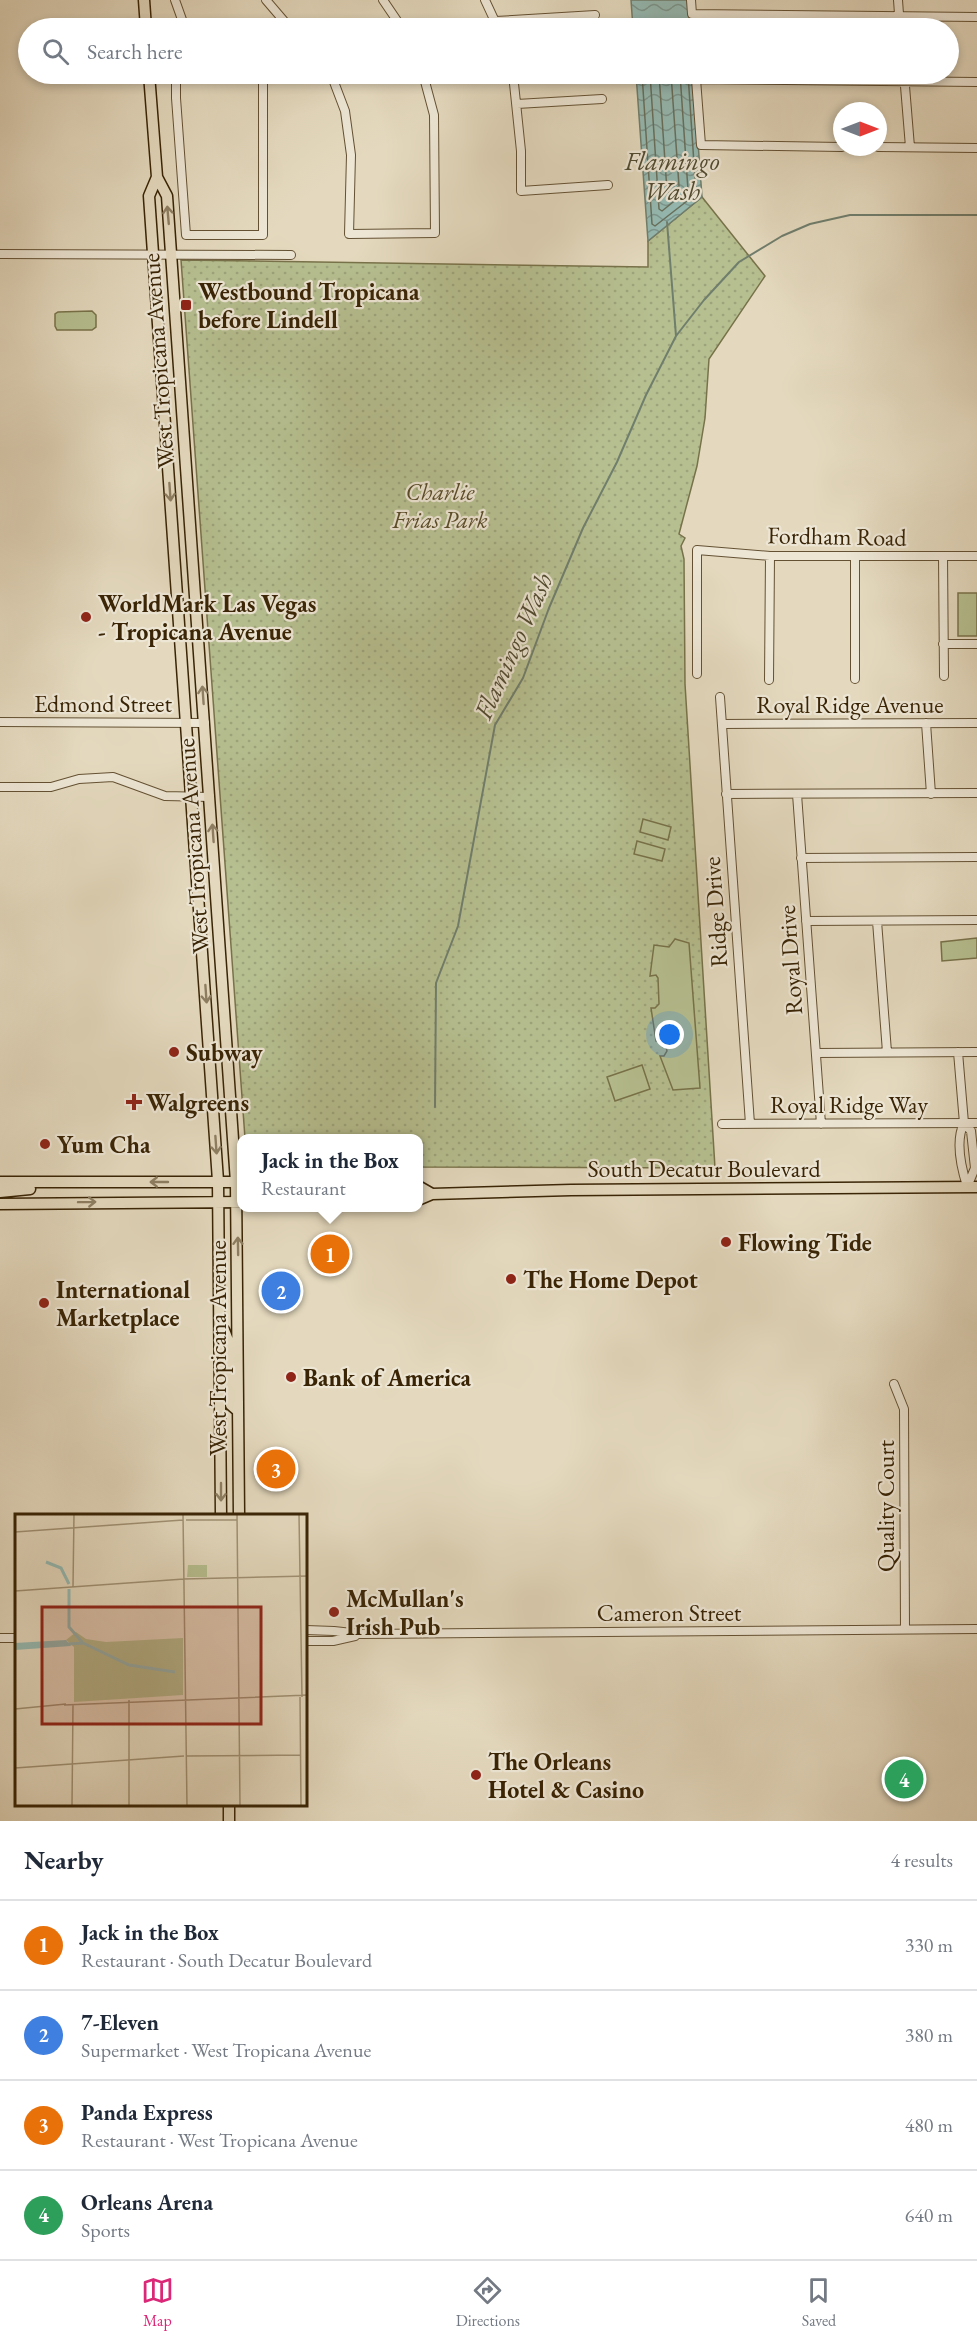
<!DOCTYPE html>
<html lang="en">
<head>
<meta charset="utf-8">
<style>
	:root { --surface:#fff; --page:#f6f6f7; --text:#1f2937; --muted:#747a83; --line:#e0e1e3; --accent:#db2777 }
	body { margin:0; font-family:"EB Garamond",serif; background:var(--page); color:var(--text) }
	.compass { position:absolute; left:833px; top:102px; width:54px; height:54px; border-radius:50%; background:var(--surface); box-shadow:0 3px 9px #0003; rotate:90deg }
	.you { position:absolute; left:670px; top:1035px; width:21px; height:21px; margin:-15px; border:4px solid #fff; border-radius:50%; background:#1a73e8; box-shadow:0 0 0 9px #1a73e833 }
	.badge { display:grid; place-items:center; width:39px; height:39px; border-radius:50%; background:var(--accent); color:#fff; font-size:20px; font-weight:700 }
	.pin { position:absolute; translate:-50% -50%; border:3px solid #fff; box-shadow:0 2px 6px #0006 }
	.popup { position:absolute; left:237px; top:1134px; width:186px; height:78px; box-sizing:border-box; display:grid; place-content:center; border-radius:12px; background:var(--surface); filter:drop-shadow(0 2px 4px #0005); font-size:20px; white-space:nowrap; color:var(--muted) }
	.popup b { font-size:22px; color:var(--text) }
	.popup::after { content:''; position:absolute; left:50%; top:100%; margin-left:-12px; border:12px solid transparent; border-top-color:var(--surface) }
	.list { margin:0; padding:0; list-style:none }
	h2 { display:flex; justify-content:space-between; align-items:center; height:78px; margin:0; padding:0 24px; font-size:26px }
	h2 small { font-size:20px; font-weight:400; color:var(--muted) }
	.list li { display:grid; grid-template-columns:39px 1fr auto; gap:18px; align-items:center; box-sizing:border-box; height:90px; padding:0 24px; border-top:2px solid var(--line) }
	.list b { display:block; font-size:22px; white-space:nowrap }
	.list p { margin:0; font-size:20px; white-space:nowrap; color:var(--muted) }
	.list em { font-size:20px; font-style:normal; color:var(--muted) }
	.icon { flex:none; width:33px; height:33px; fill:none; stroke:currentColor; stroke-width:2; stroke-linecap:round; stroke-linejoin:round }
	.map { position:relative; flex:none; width:977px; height:1821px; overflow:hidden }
	.search { position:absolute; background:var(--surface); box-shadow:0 3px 9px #0003; left:18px; right:18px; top:18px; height:66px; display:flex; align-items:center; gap:15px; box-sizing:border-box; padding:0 21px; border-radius:33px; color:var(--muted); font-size:22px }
	.sheet { height:438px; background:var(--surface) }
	nav { display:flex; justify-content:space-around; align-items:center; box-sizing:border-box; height:84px; border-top:2px solid var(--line); background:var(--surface); font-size:16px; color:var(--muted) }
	nav a { display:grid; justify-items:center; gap:3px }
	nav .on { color:var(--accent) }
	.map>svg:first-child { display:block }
	.park { fill:url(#park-dots); stroke:#78724a; stroke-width:1.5 }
	.pitch { fill:#b6bf90; stroke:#78724a; stroke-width:1.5 }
	.water { fill:url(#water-waves); stroke:#707e6d; stroke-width:1.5 }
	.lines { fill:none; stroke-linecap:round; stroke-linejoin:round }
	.shore { stroke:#676f5c; stroke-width:1.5 }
	.stream { stroke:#707e6d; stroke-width:2 }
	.minor-casing { stroke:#645133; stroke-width:10 }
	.major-casing { stroke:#392405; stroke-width:13 }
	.minor { stroke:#ede6d5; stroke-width:8 }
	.major { stroke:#e4d9be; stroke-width:10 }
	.oneway { stroke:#8e7e62 }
	.poi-dot { fill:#8f2418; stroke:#ede6d5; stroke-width:2 }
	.labels { text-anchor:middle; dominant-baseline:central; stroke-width:4.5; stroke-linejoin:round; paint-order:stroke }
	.poi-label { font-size:24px; font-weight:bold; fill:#392405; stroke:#ede6d5; text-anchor:start }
	.street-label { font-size:24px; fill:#392405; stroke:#ede6d5 }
	.park-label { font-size:24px; font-style:italic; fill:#584b28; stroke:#ede6d5 }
	.water-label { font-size:26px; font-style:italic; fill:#504a30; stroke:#ede6d5 }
	.inset-river { fill:none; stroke:#95bab3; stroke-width:3 }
	.inset-road { fill:none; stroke:#a09174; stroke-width:1.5 }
	.view { fill:#8f2418; fill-opacity:0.15; stroke:#8f2418; stroke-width:3 }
	.inset-edge { fill:none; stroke:#392405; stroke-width:3 }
</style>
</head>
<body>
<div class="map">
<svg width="977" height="1821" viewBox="0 0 977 1821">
	<defs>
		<pattern id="park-dots" width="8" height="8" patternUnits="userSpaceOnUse" patternTransform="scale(1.5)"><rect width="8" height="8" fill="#b6bf90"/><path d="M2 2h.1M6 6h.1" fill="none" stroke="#9da47b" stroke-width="1.8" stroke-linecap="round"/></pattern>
		<pattern id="water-waves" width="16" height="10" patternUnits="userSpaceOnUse" patternTransform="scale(1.5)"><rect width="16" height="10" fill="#95bab3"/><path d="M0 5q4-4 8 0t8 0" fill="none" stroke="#7b9790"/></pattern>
	</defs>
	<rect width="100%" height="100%" fill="#e4d9be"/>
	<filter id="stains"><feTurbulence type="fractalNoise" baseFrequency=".00333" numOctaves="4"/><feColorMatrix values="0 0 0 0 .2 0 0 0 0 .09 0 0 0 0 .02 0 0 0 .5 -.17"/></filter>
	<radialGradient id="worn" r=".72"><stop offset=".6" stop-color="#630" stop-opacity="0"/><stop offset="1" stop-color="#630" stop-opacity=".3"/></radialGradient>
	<!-- park -->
	<path class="park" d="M702,197L765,276L709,359L705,418L697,466L679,534L685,538L681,546L684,559L685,684L715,1168L419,1167L418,1138H245L181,260L648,267V241Z"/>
	<!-- pitch -->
	<path class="pitch" d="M92,311L96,315V327L92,330H57L55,326V314L58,312Z
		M958,593H977V636H958Z
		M643,819L671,827L668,840L640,832Z
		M637,841L665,849L662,861L634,854Z
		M977,938V958L942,961L941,942Z
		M675,939L689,943L700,1088L673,1090L660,1056H664L667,1051L664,1040L656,1041L651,1008H655L659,1004L658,978L656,975L650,976L654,945L669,947Z
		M642,1065L650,1089L615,1101L607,1077Z"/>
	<!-- water -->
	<path class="water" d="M631,0H688L690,28H633Z
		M636,74H693L702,197L648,241Z"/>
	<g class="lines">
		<!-- shore -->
		<path class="shore" d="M642,74L652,224L655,226L696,194L688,74
			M650,74L659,209L662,211L688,190L680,74
			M659,74L667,191L670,193L679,186L671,74"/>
		<!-- stream -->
		<path class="stream" d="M676,336L704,300L739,262L782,236L810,224L850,215H977
			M435,1107L436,983L458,926L495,725L523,678L549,608L583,528L617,462L646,395L676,336L667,222"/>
		<defs>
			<path id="minor" d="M175,0L185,28
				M266,0L290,28
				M383,0L402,28
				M485,0L498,28
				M691,0L692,14L977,17
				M898,0L900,28
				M496,21L595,15
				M176,74V98L186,235H263V74
				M331,74L345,111L351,155L349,234L435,233L434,115L423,74
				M513,74L521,151V191L608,185
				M904,74L910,147
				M517,104L602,99
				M842,147L701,145L696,79L977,82
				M878,147L977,148
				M0,254L291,255
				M943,556L944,676
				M943,644H977
				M697,674V550L770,556H977
				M855,679V556
				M769,680L770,556
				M720,697L750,1124
				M0,722L205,723
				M926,723L931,794
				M722,724L977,723
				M0,787H51L79,779L113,777L165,796L210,797
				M726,794L977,793
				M797,794L821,1124
				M801,858L977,857
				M806,921L977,920
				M877,921L887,1052
				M958,1052L964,1123
				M816,1053L977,1052
				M964,1123L971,1131L975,1168L967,1187
				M964,1123C955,1141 961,1167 967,1186
				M722,1124L977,1123
				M894,1384L904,1409L905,1629
				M306,1630L334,1631L361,1634L977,1629
				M0,1638H16
				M306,1641H333L355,1636"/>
			<path id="major" d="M144,0L146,28
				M149,74L157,177L167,196L170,239L236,1182L239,1515
				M157,177L149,196L218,1181L221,1515
				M0,1182H241
				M418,1186L432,1194
				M0,1192L30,1189
				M418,1200L432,1194L571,1190L977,1187
				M0,1204L242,1202
				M224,1330L229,1343L230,1400L231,1405L238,1411
				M229,1804V1821"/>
		</defs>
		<!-- minor casing -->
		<use href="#minor" class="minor-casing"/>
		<!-- major casing -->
		<use href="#major" class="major-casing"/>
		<!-- minor -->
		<use href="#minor" class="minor"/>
		<!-- major -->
		<use href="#major" class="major"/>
	</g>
	<!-- one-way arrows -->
	<defs><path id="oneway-shaft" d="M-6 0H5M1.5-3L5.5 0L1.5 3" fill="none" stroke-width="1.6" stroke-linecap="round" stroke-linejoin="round" transform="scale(1.5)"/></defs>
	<g class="oneway">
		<use href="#oneway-shaft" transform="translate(168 215) rotate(-95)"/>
		<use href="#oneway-shaft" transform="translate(170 492) rotate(86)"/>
		<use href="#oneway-shaft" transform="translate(203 695) rotate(-94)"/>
		<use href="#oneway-shaft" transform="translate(213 833) rotate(-94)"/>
		<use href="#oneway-shaft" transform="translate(206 994) rotate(86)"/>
		<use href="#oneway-shaft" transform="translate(216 1145) rotate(86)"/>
		<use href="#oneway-shaft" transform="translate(159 1182) rotate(180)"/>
		<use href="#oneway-shaft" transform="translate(87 1202) rotate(-1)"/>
		<use href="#oneway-shaft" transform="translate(238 1246) rotate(-91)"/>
		<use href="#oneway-shaft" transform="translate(221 1492) rotate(90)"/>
	</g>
	<!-- markers -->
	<g class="poi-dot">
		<rect x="180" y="299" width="12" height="12" rx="3"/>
		<circle cx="86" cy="617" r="6"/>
		<circle cx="174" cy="1052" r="6"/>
		<path d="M131 1093h6v6h6v6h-6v6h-6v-6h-6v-6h6z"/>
		<circle cx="45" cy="1144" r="6"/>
		<circle cx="726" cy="1242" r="6"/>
		<circle cx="511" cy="1279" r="6"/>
		<circle cx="44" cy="1303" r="6"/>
		<circle cx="291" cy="1377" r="6"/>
		<circle cx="334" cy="1612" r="6"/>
		<circle cx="476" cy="1775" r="6"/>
	</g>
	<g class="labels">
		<!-- poi labels -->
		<g class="poi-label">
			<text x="198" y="291">Westbound Tropicana<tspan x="198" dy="28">before Lindell</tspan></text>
			<text x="98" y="603">WorldMark Las Vegas<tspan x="98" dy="28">- Tropicana Avenue</tspan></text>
			<text x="186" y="1052">Subway</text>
			<text x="146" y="1102">Walgreens</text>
			<text x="57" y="1144">Yum Cha</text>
			<text x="738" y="1242">Flowing Tide</text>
			<text x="523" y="1279">The Home Depot</text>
			<text x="56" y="1289">International<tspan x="56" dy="28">Marketplace</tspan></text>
			<text x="303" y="1377">Bank of America</text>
			<text x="346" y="1598">McMullan's<tspan x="346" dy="28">Irish Pub</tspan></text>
			<text x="488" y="1761">The Orleans<tspan x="488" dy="28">Hotel &amp; Casino</tspan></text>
		</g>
		<!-- street labels -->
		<g class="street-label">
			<text transform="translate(158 361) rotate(-94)">West Tropicana Avenue</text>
			<text transform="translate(837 536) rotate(1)">Fordham Road</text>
			<text x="103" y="703">Edmond Street</text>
			<text x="850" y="704">Royal Ridge Avenue</text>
			<text transform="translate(193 846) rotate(-94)">West Tropicana Avenue</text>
			<text transform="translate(715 912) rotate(-94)">Ridge Drive</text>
			<text transform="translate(790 960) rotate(-94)">Royal Drive</text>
			<text x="849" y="1104">Royal Ridge Way</text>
			<text x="704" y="1168">South Decatur Boulevard</text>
			<text transform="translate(217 1348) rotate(-90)">West Tropicana Avenue</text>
			<text transform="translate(885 1506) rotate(-90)">Quality Court</text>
			<text x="669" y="1612">Cameron Street</text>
		</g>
		<!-- park labels -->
		<g class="park-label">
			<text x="440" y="491">Charlie<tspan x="440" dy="28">Frias Park</tspan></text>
		</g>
		<!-- water labels -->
		<g class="water-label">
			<text x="672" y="161">Flamingo<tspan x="672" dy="30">Wash</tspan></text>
			<text transform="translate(513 646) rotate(-66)">Flamingo Wash</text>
		</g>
	</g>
	<!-- overview -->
	<g transform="translate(15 1514)">
		<rect width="292" height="292" fill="#e4d9be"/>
		<path d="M173,51H192V63H172Z" fill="#b6bf90"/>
		<path d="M61,118L71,125L91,128L168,124V181L59,188V133L51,126Z" fill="#b6bf90"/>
		<path d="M51,126L56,132L0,136V129Z" fill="#95bab3"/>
		<path class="inset-river" d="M31,48L46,54L54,70M54,75V113L67,128M53,130L68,129L114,151L160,158"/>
		<path class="inset-road" d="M168,0L172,292M222,0L225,292M284,0L287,183M171,6H222M0,18L168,6M58,73L59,0M0,77L169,65L293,62M285,183L286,292M49,191L293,181M0,195L51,190M172,242L286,241M0,254L169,242M57,292L58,190M114,292V186"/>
		<path class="view" d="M27,93H246V210H27Z"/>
		<rect width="292" height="292" class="inset-edge"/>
	</g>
	<rect width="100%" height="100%" filter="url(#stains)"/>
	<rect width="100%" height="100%" fill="url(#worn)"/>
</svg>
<svg class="compass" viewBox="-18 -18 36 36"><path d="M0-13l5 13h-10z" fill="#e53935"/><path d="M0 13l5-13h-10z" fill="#747a83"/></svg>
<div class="you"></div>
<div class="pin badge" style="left:330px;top:1254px;background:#e8710a">1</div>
<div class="popup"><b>Jack in the Box</b>Restaurant</div>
<div class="pin badge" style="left:281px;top:1291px;background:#3f7fe0">2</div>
<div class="pin badge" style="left:276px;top:1469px;background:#e8710a">3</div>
<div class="pin badge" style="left:904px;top:1779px;background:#2e9e5b">4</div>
<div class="search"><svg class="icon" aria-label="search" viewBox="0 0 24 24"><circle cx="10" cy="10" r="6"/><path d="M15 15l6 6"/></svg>Search here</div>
</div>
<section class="sheet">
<h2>Nearby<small>4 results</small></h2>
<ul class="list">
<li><span class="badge" style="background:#e8710a">1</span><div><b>Jack in the Box</b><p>Restaurant · South Decatur Boulevard</p></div><em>330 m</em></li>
<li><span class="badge" style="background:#3f7fe0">2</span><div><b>7-Eleven</b><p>Supermarket · West Tropicana Avenue</p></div><em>380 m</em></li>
<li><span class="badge" style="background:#e8710a">3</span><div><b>Panda Express</b><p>Restaurant · West Tropicana Avenue</p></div><em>480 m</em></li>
<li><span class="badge" style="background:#2e9e5b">4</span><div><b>Orleans Arena</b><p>Sports</p></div><em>640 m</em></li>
</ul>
</section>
<nav>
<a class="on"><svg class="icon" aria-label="map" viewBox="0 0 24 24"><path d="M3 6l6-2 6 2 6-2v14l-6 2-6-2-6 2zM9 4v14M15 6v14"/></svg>Map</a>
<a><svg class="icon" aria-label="directions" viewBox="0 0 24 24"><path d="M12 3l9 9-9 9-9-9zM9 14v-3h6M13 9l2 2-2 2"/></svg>Directions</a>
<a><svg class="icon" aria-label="saved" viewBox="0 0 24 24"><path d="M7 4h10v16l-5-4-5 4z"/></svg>Saved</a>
</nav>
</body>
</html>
